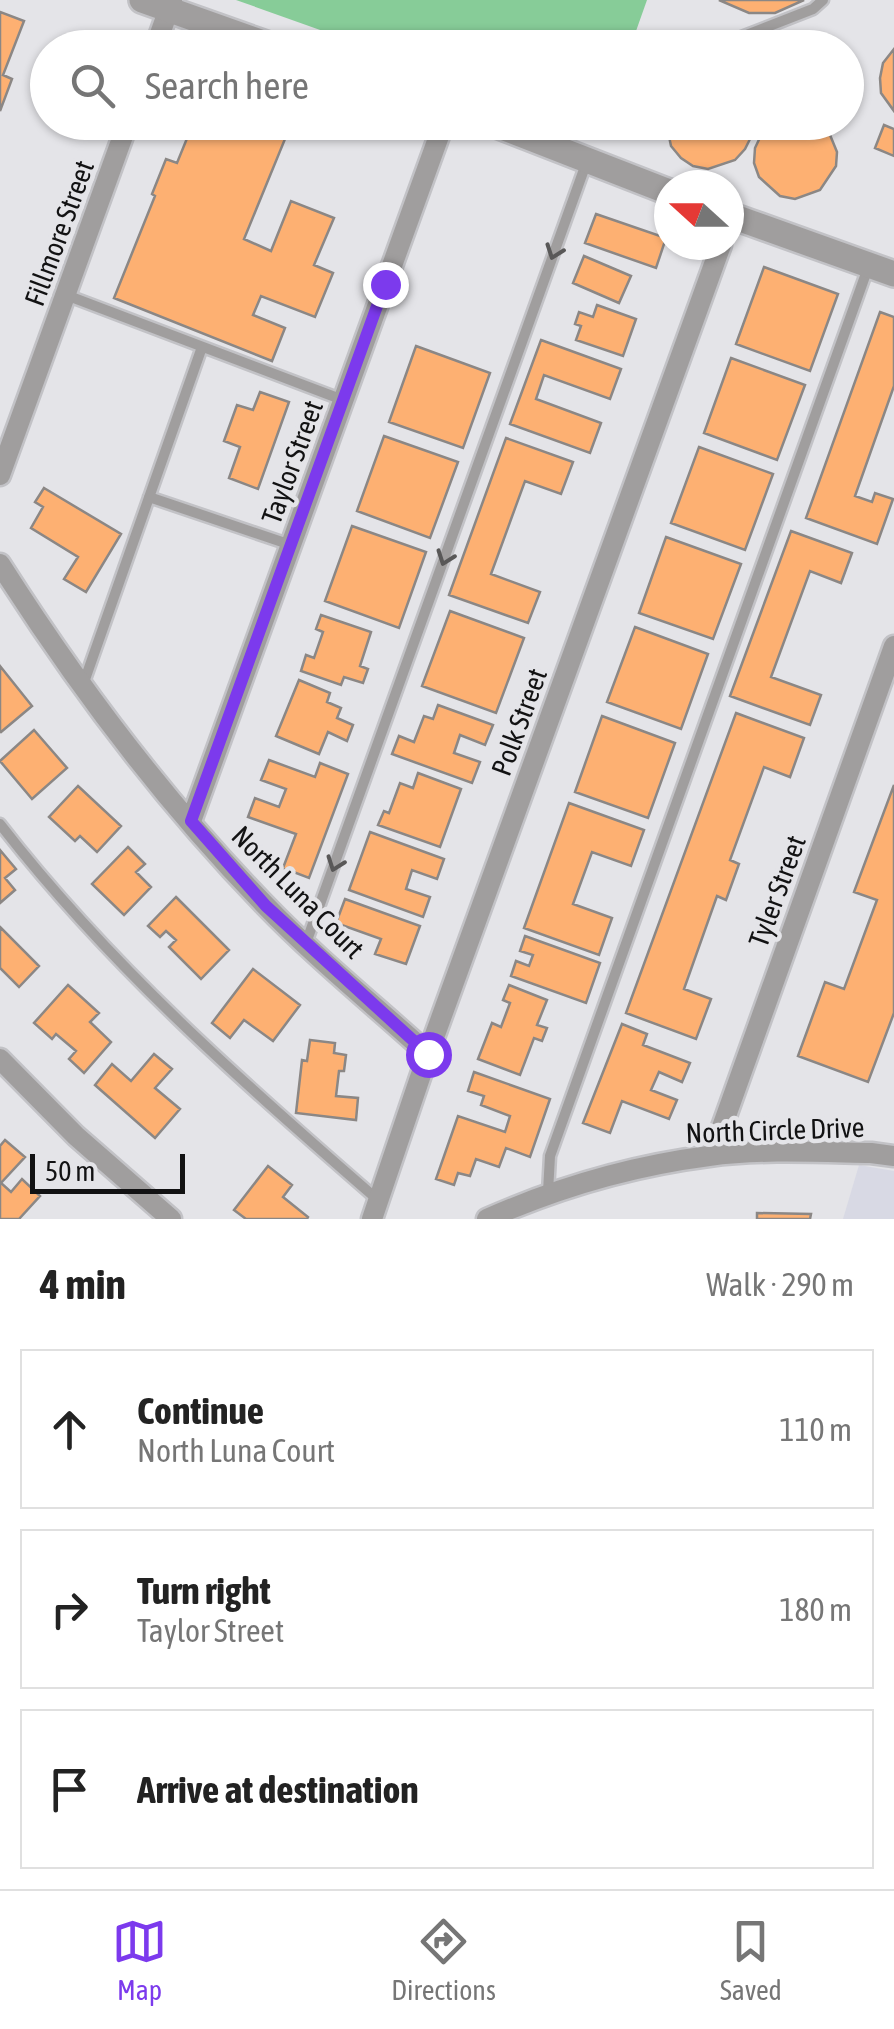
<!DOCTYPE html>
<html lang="en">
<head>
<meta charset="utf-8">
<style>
	:root { --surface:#fff; --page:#f2f2f2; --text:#222; --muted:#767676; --line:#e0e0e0; --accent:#7c3aed }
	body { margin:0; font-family:"Asap Condensed",sans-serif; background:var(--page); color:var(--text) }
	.compass { position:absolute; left:654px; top:170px; width:90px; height:90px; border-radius:50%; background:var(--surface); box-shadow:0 2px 8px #0004; rotate:291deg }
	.scale { position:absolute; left:30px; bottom:25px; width:155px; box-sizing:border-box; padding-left:10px; border:5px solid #121213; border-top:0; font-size:28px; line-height:35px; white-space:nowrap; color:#121213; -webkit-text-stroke:8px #e4e4e8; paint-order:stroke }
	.stop { position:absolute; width:30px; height:30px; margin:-22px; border:8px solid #7c3aed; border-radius:50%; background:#fff }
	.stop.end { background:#7c3aed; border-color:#fff; box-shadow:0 2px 10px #0008 }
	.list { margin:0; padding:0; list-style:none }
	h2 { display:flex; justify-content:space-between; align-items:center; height:130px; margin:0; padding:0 40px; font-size:42px }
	h2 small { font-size:32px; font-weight:400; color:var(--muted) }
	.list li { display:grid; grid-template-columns:65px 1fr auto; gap:30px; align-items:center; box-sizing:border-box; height:160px; margin:0 20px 20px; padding:0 20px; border:2px solid var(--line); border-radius:0px }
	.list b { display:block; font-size:38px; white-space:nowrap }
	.list p { margin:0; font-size:32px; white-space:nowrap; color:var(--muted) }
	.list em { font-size:32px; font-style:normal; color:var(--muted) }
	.icon { flex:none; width:55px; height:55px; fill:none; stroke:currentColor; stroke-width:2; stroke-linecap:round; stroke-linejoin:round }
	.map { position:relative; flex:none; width:894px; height:1219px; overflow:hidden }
	.search { position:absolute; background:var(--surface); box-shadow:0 2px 8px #0004; left:30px; right:30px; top:30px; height:110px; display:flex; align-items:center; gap:25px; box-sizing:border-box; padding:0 35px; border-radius:55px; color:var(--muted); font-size:38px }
	.sheet { height:670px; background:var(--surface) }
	nav { display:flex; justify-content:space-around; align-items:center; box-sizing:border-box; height:140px; border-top:2px solid var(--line); background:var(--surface); font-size:28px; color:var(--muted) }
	nav a { display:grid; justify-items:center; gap:5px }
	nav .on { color:var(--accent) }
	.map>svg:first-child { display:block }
	.built { fill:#d8d9e4 }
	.green { fill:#87cc98 }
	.building { fill:#fdb072; stroke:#8b8785; stroke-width:2.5 }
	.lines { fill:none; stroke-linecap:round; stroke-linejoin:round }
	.service-casing { stroke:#c2c2c6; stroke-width:15 }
	.minor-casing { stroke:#c2c2c6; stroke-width:25 }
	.tertiary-casing { stroke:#c2c2c6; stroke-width:30 }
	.service { stroke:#a09e9e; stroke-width:10 }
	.minor { stroke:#a09e9e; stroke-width:20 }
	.tertiary { stroke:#a09e9e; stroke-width:25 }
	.oneway { stroke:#595858 }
	.route { stroke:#7c3aed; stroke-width:12 }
	.labels { text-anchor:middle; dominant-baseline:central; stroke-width:9; stroke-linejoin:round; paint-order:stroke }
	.street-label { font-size:28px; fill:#121213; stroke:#e4e4e8 }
</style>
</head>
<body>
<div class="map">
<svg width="894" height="1219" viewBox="0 0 894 1219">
	<rect width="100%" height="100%" fill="#e4e4e8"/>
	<!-- built -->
	<path class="built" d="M859,1165L894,1171V1219H843Z"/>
	<!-- green -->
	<path class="green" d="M236,0H647L630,48L368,47Z"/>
	<!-- building -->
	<path class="building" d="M719,0H804L775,13H749Z
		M0,12L24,21L3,75L12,79L0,111Z
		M778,34L815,48H774Z
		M894,49V111L881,93L880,78L883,63Z
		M173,122H267L264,130L285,139L244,239L271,251L291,201L334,218L314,265L333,273L315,317L261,296L253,315L285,328L272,361L114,298L155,196L152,194L166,159L177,163L190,131Z
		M666,122H753L752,135L745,149L735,160L708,169L693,166L681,158L671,146Z
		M772,122H820L828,130L837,152L836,166L820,190L795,199L780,196L759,177L754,163L755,148L764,129Z
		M884,125L894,129V156L875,148Z
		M596,214L666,238L656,268L585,243Z
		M584,256L631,276L619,303L573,283Z
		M764,267L838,294L810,371L736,344Z
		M597,305L636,319L623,356L576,340L581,326L575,324L579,312L593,317Z
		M880,312L894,317V386L855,496L872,502L875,493L893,499L877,544L806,518Z
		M541,340L621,369L610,399L544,375L536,399L601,423L590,453L510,424Z
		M416,346L490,373L463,448L389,422Z
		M731,358L805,385L777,460L704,433Z
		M260,392L289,402L258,489L229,478L240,447L224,441L237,405L253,410Z
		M384,436L458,462L430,538L357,511Z
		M506,438L573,462L561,494L525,481L491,574L540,592L528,623L449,595Z
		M699,447L773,474L745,550L671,523Z
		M44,488L121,534L86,592L64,579L78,557L31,528L43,507L35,502Z
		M352,526L426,552L399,628L325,601Z
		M791,531L852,553L841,583L810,571L771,677L821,695L810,725L730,696Z
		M666,537L741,564L713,639L639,613Z
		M450,611L524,638L496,713L422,686Z
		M321,615L371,632L360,666L368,669L363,683L344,677L341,685L301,671L306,655L314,658L323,632L316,629Z
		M635,627L708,654L681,729L607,702Z
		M0,666L32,706L1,732L0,731Z
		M299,680L330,693L327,702L341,708L337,718L353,725L347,741L328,732L319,754L276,736Z
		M438,705L493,725L485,745L460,735L454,753L480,762L472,783L392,754L399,736L414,742L424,716L433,719Z
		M736,713L804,738L790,777L764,767L730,860L739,864L726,900L717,896L684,989L711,999L696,1039L626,1013Z
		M602,716L675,743L648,818L575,792Z
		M34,730L67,768L32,799L0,761Z
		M269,760L315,777L320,763L348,774L309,878L283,868L296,834L248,817L255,798L279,807L286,789L261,780Z
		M418,773L461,789L440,847L378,825L384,811L389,813L400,783L413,788Z
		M894,785V1013L868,1082L798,1056L825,982L844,989L877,900L854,892Z
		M78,786L121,826L97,852L80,836L75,841L49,817Z
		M569,803L644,830L631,866L592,852L573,904L612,918L599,955L524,928Z
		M370,832L444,859L437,879L412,870L406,889L430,897L423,917L349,890Z
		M128,847L145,864L136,872L151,887L124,915L92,884Z
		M0,850L16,869L5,878L15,890L0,903Z
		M176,897L229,950L201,979L169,947L176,940L166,931L160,937L148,926Z
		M345,899L420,926L406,964L375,954L381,939L336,923Z
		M0,927L39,966L19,987L0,968Z
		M525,936L600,963L586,1003L511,976L516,961L529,966L533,955L520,951Z
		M253,969L300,1005L273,1041L244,1020L230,1038L212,1023Z
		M68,985L99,1013L90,1022L111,1042L84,1073L69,1059L76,1051L56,1034L52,1039L34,1023Z
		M509,985L547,1000L537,1025L547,1028L542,1041L534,1038L520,1075L478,1059L492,1023L501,1027L510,1003L503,1000Z
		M622,1024L647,1034L643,1045L690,1063L682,1082L659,1072L651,1090L677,1100L669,1119L622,1101L610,1133L583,1123Z
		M310,1040L335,1043L334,1053L346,1055L344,1071H339L336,1096L358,1098L356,1120L296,1113L302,1060L307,1061Z
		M154,1054L172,1069L155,1088L180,1109L155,1138L95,1085L112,1064L131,1081Z
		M474,1072L550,1099L530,1157L506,1148L499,1167L476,1159L470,1176L458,1173L454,1185L436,1179L458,1116L505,1132L510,1116L481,1105L484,1096L468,1091Z
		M5,1140L25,1157L1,1183L11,1192L22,1179L40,1196L19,1219H0V1146Z
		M268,1166L292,1185L283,1197L308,1217L307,1219H246L234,1210Z
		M757,1213L811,1214L810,1219H757Z"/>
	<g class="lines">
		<defs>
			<path id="service" d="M592,48H629
				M646,48L739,38L813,9L823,0
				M66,295L343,400
				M149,497L291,545
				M83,685L202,347
				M0,824C109,965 243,1083 378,1200
				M306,943L587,161
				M548,1192L550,1156L869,265"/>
			<path id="minor" d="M155,48L172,0
				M0,475L128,122
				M0,564C77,685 165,802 265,905C316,958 374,1005 428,1054
				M191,821L444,122
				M0,1059L76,1136L171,1219
				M712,1155L894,646
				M372,1219L428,1054L721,245
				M487,1219C559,1187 631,1166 709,1156C762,1149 818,1152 871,1153L894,1156"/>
			<path id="tertiary" d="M142,0L277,48
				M489,122L669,192
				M729,215L894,274"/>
		</defs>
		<!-- service casing -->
		<use href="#service" class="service-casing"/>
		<!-- minor casing -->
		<use href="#minor" class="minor-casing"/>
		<!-- tertiary casing -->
		<use href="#tertiary" class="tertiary-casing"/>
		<!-- service -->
		<use href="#service" class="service"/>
		<!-- minor -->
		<use href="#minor" class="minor"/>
		<!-- tertiary -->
		<use href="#tertiary" class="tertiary"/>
	</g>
	<!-- one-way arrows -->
	<defs><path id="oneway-chevron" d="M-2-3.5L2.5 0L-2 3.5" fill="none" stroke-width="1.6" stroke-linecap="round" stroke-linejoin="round" transform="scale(2.5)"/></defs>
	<g class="oneway">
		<use href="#oneway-chevron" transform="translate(554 252) rotate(110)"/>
		<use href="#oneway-chevron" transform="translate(445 558) rotate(110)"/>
		<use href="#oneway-chevron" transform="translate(335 864) rotate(110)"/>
	</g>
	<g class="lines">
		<!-- route -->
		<path class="route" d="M385,284L191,821L266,906L428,1054"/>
	</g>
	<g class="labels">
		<!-- street labels -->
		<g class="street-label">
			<text transform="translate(59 233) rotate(-70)">Fillmore Street</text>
			<text transform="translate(292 462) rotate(-70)">Taylor Street</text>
			<text transform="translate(519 722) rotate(-70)">Polk Street</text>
			<text transform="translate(777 891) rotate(-70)">Tyler Street</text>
			<text transform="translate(298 892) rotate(45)">North Luna Court</text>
			<text transform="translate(775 1130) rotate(-2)">North Circle Drive</text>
		</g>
	</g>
</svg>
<svg class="compass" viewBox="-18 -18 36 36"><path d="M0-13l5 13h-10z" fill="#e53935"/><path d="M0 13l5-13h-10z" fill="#767676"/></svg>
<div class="scale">50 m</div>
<div class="stop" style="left:428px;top:1054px"></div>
<div class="stop end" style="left:385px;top:284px"></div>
<div class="search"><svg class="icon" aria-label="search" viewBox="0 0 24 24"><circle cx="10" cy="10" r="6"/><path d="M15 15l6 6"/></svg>Search here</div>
</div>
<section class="sheet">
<h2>4 min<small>Walk · 290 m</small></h2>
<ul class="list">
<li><svg class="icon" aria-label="ahead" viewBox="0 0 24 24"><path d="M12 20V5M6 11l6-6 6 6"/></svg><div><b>Continue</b><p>North Luna Court</p></div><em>110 m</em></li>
<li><svg class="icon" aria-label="right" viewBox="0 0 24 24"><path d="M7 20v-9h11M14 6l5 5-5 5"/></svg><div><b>Turn right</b><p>Taylor Street</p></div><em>180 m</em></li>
<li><svg class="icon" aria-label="arrive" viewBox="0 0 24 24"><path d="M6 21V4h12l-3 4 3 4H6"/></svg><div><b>Arrive at destination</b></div></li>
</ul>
</section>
<nav>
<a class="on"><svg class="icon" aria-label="map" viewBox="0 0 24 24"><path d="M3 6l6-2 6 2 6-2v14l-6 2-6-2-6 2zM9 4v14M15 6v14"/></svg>Map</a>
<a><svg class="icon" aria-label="directions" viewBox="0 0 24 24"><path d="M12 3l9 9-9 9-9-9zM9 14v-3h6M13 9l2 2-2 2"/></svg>Directions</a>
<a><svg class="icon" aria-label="saved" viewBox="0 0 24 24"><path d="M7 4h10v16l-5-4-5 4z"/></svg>Saved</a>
</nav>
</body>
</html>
